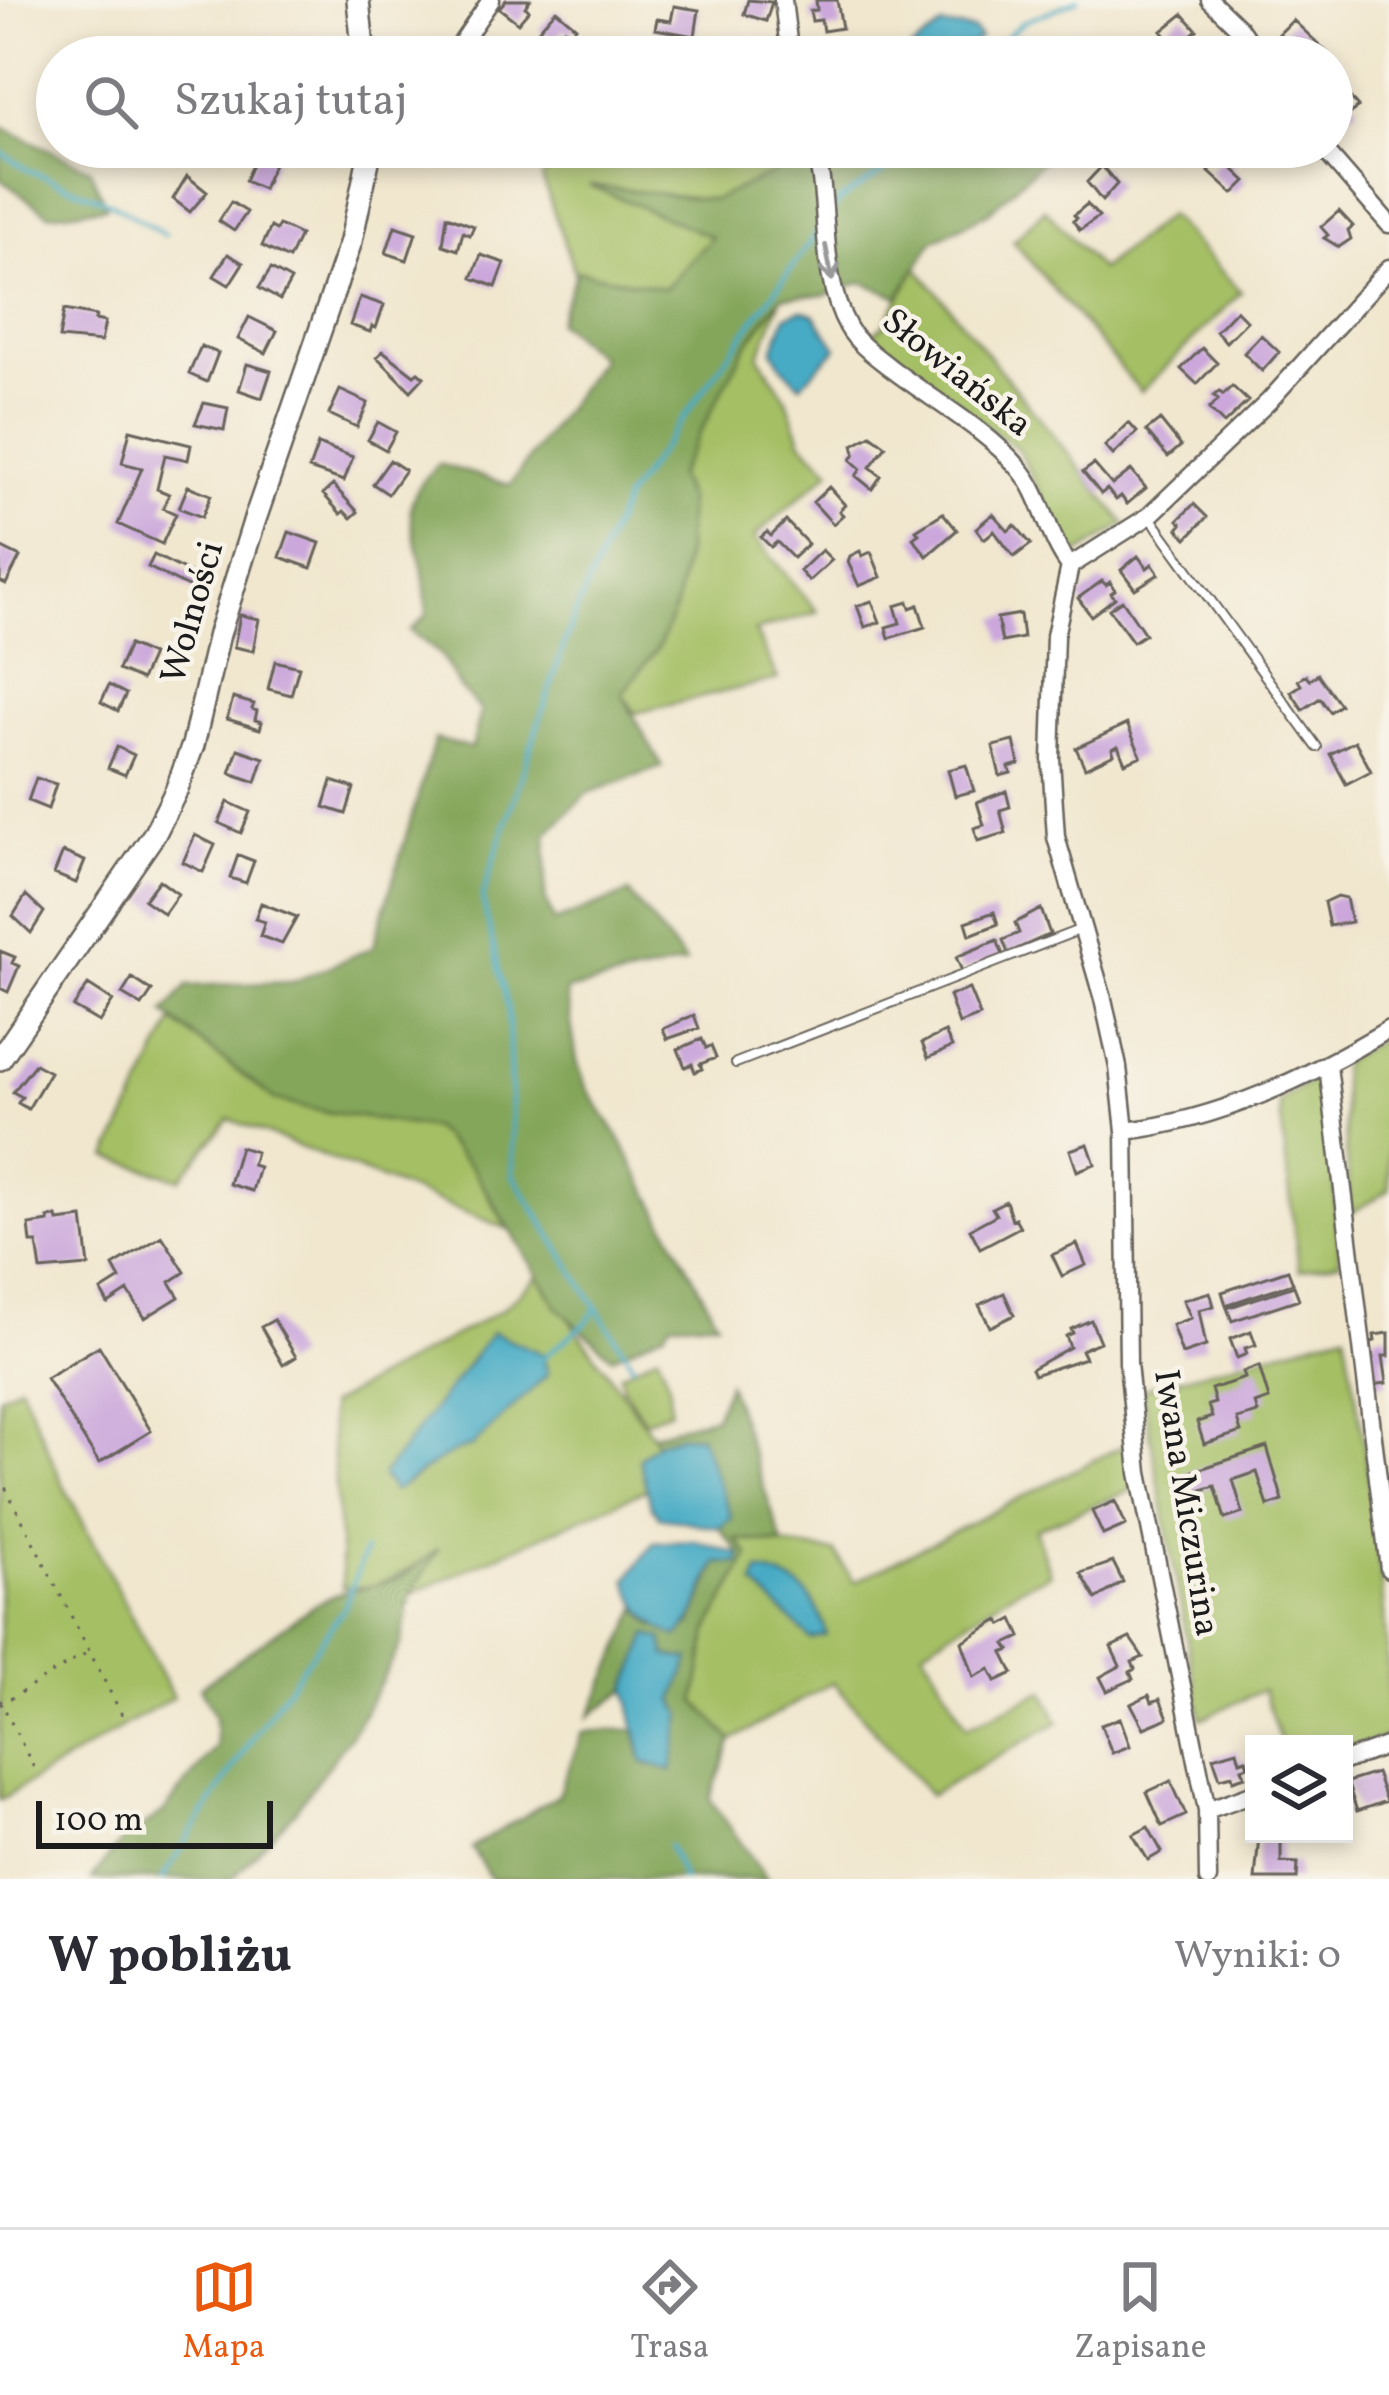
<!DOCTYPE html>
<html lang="pl">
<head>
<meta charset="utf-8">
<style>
	:root { --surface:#fff; --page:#f7f7f7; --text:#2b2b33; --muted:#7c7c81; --line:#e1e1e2; --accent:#ea580c }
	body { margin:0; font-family:Vollkorn,serif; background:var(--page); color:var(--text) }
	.controls { position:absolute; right:36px; bottom:36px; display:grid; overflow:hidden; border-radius:0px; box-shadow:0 6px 18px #0003 }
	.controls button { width:108px; height:108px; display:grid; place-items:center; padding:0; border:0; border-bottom:3px solid var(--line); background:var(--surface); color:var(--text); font:60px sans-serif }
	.scale { position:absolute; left:36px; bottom:30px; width:237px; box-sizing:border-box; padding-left:12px; border:6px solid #1c1c1c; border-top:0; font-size:33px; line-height:42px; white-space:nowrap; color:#1c1c1c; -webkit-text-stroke:9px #f7f3e8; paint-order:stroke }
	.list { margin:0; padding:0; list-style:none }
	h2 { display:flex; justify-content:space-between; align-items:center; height:156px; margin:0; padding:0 48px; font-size:51px }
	h2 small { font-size:39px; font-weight:400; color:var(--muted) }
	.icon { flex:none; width:66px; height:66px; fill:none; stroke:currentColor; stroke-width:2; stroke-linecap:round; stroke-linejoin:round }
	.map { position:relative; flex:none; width:1389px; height:1879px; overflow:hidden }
	.search { position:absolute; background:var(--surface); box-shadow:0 6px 18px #0003; left:36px; right:36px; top:36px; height:132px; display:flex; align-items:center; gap:30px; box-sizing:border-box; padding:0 42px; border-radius:66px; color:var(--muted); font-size:45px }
	.sheet { height:348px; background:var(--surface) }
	nav { display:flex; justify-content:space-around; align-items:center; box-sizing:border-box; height:168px; border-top:3px solid var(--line); background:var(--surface); font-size:33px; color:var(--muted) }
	nav a { display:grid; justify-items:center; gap:6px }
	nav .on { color:var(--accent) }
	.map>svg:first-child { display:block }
	.green { fill:#a5bf65; stroke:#606e40; stroke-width:3 }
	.forest { fill:#84a65a; stroke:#50613b; stroke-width:3 }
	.water { fill:#46abc5; stroke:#316470; stroke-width:3 }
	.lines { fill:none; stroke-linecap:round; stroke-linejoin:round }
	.stream { stroke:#46abc5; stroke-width:4.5 }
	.building { fill:#cba7db }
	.lane-casing { stroke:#67635b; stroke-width:12 }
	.street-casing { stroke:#67635b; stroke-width:21 }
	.secondary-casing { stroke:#67635b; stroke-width:26 }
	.path { stroke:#67635b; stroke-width:3; stroke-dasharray:3 9; stroke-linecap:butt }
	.lane { stroke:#fff; stroke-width:8 }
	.street { stroke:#fff; stroke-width:16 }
	.secondary { stroke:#fff; stroke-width:21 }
	.oneway { stroke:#999 }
	.labels { text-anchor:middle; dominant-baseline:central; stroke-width:9; stroke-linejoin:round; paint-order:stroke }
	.street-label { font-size:36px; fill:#1c1c1c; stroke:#f7f3e8 }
</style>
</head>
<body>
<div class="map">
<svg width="1389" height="1879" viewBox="0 0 1389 1879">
	<rect width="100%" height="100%" fill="#f7f3e8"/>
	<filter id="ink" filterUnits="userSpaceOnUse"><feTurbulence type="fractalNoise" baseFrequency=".00833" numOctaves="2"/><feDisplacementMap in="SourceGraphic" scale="24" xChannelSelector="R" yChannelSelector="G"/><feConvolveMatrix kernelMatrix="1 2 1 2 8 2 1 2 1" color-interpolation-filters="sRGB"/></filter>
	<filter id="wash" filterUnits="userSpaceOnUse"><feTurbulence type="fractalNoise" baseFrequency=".004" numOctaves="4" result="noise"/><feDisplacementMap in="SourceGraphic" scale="48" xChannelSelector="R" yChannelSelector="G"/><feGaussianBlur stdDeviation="2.7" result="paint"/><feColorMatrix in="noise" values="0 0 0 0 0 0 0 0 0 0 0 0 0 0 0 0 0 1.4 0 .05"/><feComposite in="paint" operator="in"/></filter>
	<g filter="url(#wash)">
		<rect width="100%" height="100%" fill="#f1e7cf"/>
		<!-- green -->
		<path class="green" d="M572,147H832L714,200L595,186L722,238L670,300L578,283L542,177Z
			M1045,209L1100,270L1168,215L1241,292L1141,392L1013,241Z
			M917,267L1125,524L1073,557L1018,449L872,344L870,335L884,325Z
			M782,297L759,356L787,400L802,442L831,470L754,537L818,612L755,631L778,679L636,713L622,694L659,646L676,606L686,551L677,476L746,345Z
			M173,1021L275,1100L320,1111L433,1127L473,1169L508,1229L229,1119L180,1179L108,1157Z
			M1389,1035V1190L1350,1214L1341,1069L1346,1059Z
			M1316,1078L1327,1084L1340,1262L1299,1270L1279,1102Z
			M538,1276L652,1434L656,1443L639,1459L647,1489L411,1594L436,1551C407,1573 381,1589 343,1588L329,1405L501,1310Z
			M1345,1332C1369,1464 1389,1601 1389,1736L1344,1752V1744H1281L1263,1690L1201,1719L1142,1389Z
			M658,1354L669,1384L670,1410L645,1421L623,1387L620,1374Z
			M20,1384L62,1482L173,1697L0,1800V1396Z
			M1128,1443L1135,1489L1035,1529L1050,1574L1017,1589L923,1649L967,1726L1044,1691L1059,1722L930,1795L833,1682L732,1740L696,1702L708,1631L749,1555L735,1539L835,1552L854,1582Z"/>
		<!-- forest -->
		<path class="forest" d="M0,126L90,169L106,207L49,214L0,179Z
			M832,147H1057L989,212L933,241L899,297L862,282L825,295L781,297L746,345L677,476L688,499L686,551L676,606L659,646L622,694L662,767L588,793L547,834L545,897L554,922L629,893L686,963L566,991L577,1061L586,1087L619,1137L717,1321L671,1322L665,1331L612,1357L558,1308L473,1169L433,1128L320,1111L275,1100L164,1013L187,986L293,982L373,947L435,739L472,748L481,711L461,689L440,654L410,631L427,615C426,599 425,583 422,567C412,519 396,503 439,464L510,485L601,358L557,322L577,271L665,288L712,237L589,185L713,200Z
			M728,1383L783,1544L736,1539L749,1555L708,1631L696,1701L732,1740L710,1799L767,1879H491L471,1848L558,1795L583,1732L635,1729L643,1762L672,1771L674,1701L689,1659L665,1656L648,1635L627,1689L590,1716L638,1608L654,1626H691L717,1563H739L740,1553L719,1528L731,1517L680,1435L656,1443L652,1434L715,1416Z
			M439,1548L411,1594L401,1644L357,1726L294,1812L232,1879H92L121,1841L164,1812L216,1746L215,1716L200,1687L314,1605L335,1595L401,1578Z"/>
		<!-- water -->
		<path class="water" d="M942,26L974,30L980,38L954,57H901Z
			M801,310L814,314L837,348L800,385L781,365L773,350L786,316Z
			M492,1332L543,1354L548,1374L471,1447C443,1452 418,1478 393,1491L382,1476Z
			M680,1435L700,1436L732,1518L719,1528L660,1517L651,1506L639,1459L656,1443Z
			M695,1541L740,1554L739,1563H717C701,1588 700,1619 677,1637C648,1624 638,1609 627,1580L653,1543Z
			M759,1571C798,1577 818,1598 826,1635L811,1639L754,1584Z
			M648,1635L663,1639L666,1656L690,1659L674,1701L682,1714L672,1771L643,1762L627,1689Z"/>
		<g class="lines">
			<!-- stream -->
			<path class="stream" d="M984,57L1023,22L1078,0
				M0,151L26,169L111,203L165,235
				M830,215L840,200L921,147
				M544,1357L587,1322L596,1308
				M633,1365L513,1175L508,1009L482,897L571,624L625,499L817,233
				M669,1846L683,1879
				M162,1879L253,1737L344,1608L365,1551"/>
		</g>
		<g id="blocks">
			<!-- building -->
			<path class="building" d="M506,0H530L525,7L529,10L518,23L499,8Z
				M748,0L772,2L766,21L744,14Z
				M816,0H837L842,28L823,31L821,20L812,21L810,11L817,10Z
				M674,6L699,10L695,36L655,29L657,19L671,21Z
				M556,10L576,27L570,34L564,29L553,41L539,29Z
				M1183,14L1197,30L1176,48L1162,31Z
				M1293,20L1330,55L1328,57L1307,53L1303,57L1293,48L1289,53L1280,45L1285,40L1279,34Z
				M1345,92L1358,107L1332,127V103Z
				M1230,149L1239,156L1230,166L1246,181L1233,194L1209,172Z
				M257,153L275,160L263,189L245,181Z
				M1102,166L1117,184L1102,201L1087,182Z
				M187,176L207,192L190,212L173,199Z
				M231,202L247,212L234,231L219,221Z
				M1087,204L1099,217L1080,230L1073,221L1077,218L1074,215Z
				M1339,211L1353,226L1348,230L1351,239L1339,247L1324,238L1328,235L1321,227Z
				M447,216L474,226L470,235L463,232L458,250L443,245Z
				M279,225L300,235L289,259L262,246L271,227L276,230Z
				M395,226L416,233L407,260L386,253Z
				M228,254L243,263L229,285L214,276Z
				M481,255L505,263L496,287L472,278Z
				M271,269L291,280L280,300L259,288Z
				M360,297L384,305L376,328L372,326L370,332L350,325Z
				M64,310L96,316L95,320L105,322L101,342L59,338Z
				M1236,310L1247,321L1226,342L1216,331Z
				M249,317L277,331L266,353L238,339Z
				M1261,335L1279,352L1262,371L1244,353Z
				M201,346L218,353L207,382L189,374Z
				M1202,348L1217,363L1197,384L1181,369Z
				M383,351L414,375L418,372L424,377L411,391L377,357Z
				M247,364L271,371L262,398L239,390Z
				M1232,386L1248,401L1224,424L1209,409L1218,400L1214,396L1219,391L1223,395Z
				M340,390L368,403L357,427L329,414Z
				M204,403L228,408L224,430L195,424Z
				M1160,420L1181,446L1168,457L1146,431Z
				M378,422L396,432L386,450L368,440Z
				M1129,423L1137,432L1113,455L1105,446Z
				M130,430L191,445L188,460L165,455L157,489L169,494L163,508L176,514L162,544L118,524L142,468L122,463Z
				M871,435L886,446L870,467L881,476L872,489L856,476L861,469L851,460L855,453L853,445Z
				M318,444L353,457L344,481L309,469Z
				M390,460L405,470L388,494L373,484Z
				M1094,464L1112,485L1131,470L1146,488L1127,504L1121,496L1116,500L1107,489L1101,494L1083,472Z
				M333,485L358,512L351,518L344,511L341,514L323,494Z
				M188,486L211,495L202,517L179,508Z
				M829,487L845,505L839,511L843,515L833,524L813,502Z
				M1194,504L1207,517L1187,538L1178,529L1182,524L1178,520Z
				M943,513L957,530L927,556L913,538L919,534L916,530Z
				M993,514L1008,531L1015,525L1031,544L1014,557L994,531L984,539L976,528Z
				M786,521L808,544L793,558L777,542L771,547L761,537L767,532L771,536Z
				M289,532L320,543L311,568L280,557Z
				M0,547L20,557L6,584L0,581Z
				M822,550L832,560L809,581L800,571Z
				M860,551L862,556L871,552L881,577L859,586L848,562L850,556Z
				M154,555L210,583L204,595L148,567Z
				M1138,556L1147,568L1152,564L1159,574L1135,589L1121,570Z
				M1102,581L1106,585L1110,582L1115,590L1111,593L1115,598L1091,616L1078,598Z
				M1122,600L1145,634L1133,642L1109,609Z
				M872,601L880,622L865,627L857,606Z
				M908,602L910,608L918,605L925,627L889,638L886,627L900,623L895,606Z
				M1020,614L1023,638L1002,642L997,618Z
				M240,615L259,619L253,651L234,647Z
				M129,645L152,655L141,680L118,670Z
				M275,661L299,667L291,695L268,689Z
				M1318,674L1340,705L1330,712L1320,698L1303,710L1291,692L1301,685L1298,680L1306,675L1309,680Z
				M109,685L126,694L118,711L101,702Z
				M233,698L254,704L252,709L257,711L255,720L262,722L260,729L227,719Z
				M1127,724L1141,756L1125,763L1118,746L1112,749L1114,754L1085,768L1076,748Z
				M1014,741L1019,764L1009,767L1011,773L1000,776L993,746Z
				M1355,741L1371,771L1346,784L1330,754Z
				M117,747L134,755L125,775L108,768Z
				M238,749L264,758L256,782L230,773Z
				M966,765L974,791L955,796L948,770Z
				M36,778L56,784L48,809L28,801Z
				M332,781L354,788L346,814L324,807Z
				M1006,791L1010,807L1000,810L1006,833L978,841L974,828L984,825L977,802Z
				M228,802L250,812L241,833L219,823Z
				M195,835L215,845L203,872L183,862Z
				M63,852L85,861L76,883L54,874Z
				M238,855L254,861L246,883L230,878Z
				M159,880L178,894L164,914L144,900Z
				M26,895L44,912L31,933L13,916Z
				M1337,896L1346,898L1351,922L1329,926L1324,902Z
				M261,903L297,917L282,944L260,936L265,922L255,919Z
				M1041,909L1050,934L1008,953L1003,940L1019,933L1015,923Z
				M994,912L998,924L970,935L966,922Z
				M997,940L1003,955L962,971L956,957Z
				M0,951L15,957L12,963L19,966L8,992L0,988Z
				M132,978L152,991L142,1006L122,994Z
				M88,985L113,1001L99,1022L73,1007Z
				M969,989L980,1016L959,1024L949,996Z
				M694,1015L699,1028L667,1039L663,1029Z
				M945,1032L952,1047L928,1058L922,1043Z
				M702,1039L706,1048L711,1046L716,1058L700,1064L702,1069L695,1072L692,1064L685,1067L678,1049Z
				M35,1064L50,1072L28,1109L18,1103L22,1097L13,1092Z
				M1088,1144L1095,1164L1077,1171L1070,1150Z
				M240,1147L256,1152L252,1165L259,1167L252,1191L229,1184Z
				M1006,1201L1012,1220L1015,1218L1020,1227L980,1248L970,1229L996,1215L992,1208Z
				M57,1217L58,1221L83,1218L89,1266L41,1270L37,1243H31L29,1225L49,1222L48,1218Z
				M162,1236L185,1272L170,1282L179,1297L145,1318L128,1291L108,1304L101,1291L120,1279L113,1266Z
				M1077,1244L1086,1265L1062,1276L1052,1255Z
				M1288,1270L1293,1283L1226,1305L1222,1292Z
				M1294,1286L1299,1299L1232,1321L1227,1308Z
				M1210,1292L1214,1306L1199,1310L1206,1346L1182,1354L1172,1325L1191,1318L1183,1300Z
				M1004,1293L1014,1315L990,1327L979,1305Z
				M274,1320L296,1357L283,1365L261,1327Z
				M1091,1320L1100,1342L1081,1350L1085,1358L1034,1375L1031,1369L1070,1347L1066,1336L1073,1333L1071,1329Z
				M1251,1331L1256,1345L1245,1348L1247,1354L1237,1358L1230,1339Z
				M1389,1333V1356H1383L1387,1383L1371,1385L1368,1359L1373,1358L1371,1342L1375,1341L1374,1335Z
				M99,1346L151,1431L99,1463L46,1378Z
				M1259,1366L1269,1399L1255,1404L1258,1413L1237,1419L1241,1432L1204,1444L1197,1422L1212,1417L1208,1405L1215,1403L1211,1389L1245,1378L1243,1372Z
				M1267,1447L1283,1501L1268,1506L1257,1472L1233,1480L1243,1513L1225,1519L1215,1486L1191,1493L1185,1474Z
				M1115,1501L1126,1525L1103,1535L1092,1511Z
				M1113,1562L1123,1582L1096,1599L1081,1573Z
				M1013,1619L1021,1637L1006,1644L1010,1650L1003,1653L1013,1673L996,1681L990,1669L974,1677L962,1642L999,1620L1002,1625Z
				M1130,1638L1143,1657L1132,1662L1135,1669L1130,1672L1133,1679L1107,1691L1100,1677L1120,1666L1111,1647Z
				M1149,1695L1152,1702L1160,1699L1168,1718L1144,1728L1131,1704Z
				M1120,1718L1130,1746L1112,1753L1101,1725Z
				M1237,1750L1240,1761L1246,1759L1248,1766L1242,1768L1245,1776L1233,1780L1232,1775L1220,1778L1213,1757Z
				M1376,1773L1386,1801L1357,1811L1347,1782Z
				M1171,1781L1186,1815L1162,1826L1147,1792Z
				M1148,1827L1162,1852L1148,1860L1133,1835Z
				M1259,1836H1281V1862L1298,1863L1297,1879H1255Z"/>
		</g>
	</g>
	<g filter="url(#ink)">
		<use href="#blocks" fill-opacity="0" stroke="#67635b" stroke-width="3"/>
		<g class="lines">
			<defs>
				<path id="lane" d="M1150,517L1317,747
					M736,1063L1079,930"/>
				<path id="street" d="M783,0L790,57
					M1210,0L1239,28L1259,57
					M452,57L491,0
					M814,147C832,206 817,271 848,327C857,343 874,355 888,366C930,399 984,427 1019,468C1043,495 1047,537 1070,566
					M1322,147L1389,224
					M1070,566L1055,636L1051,759L1056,837L1103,999L1118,1067L1125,1131L1128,1363L1139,1473L1207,1810L1208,1879
					M1070,566L1149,516L1269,401L1389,268
					M1328,1066L1389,1569
					M1125,1131C1220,1120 1309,1077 1389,1029
					M1344,1761L1389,1745
					M1207,1810L1254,1793"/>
				<path id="secondary" d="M358,0L364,57
					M0,1059L155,833L176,791L193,745L219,634L254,522L351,241L371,147"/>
			</defs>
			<!-- lane casing -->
			<use href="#lane" class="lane-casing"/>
			<!-- street casing -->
			<use href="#street" class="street-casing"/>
			<!-- secondary casing -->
			<use href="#secondary" class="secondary-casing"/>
			<!-- path -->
			<path class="path" d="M0,1477L124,1719
				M0,1700L37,1774
				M0,1705L88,1652"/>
			<!-- lane -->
			<use href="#lane" class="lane"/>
			<!-- street -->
			<use href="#street" class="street"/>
			<!-- secondary -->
			<use href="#secondary" class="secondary"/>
		</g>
		<!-- one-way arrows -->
		<defs><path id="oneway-shaft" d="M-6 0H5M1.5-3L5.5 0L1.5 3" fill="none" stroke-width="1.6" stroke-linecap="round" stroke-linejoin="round" transform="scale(3)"/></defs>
		<use class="oneway" href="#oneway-shaft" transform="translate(829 263) rotate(79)"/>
	</g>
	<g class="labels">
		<!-- street labels -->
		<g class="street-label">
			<text transform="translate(956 374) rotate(39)">Słowiańska</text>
			<text transform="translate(194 613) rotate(-74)">Wolności</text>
			<text transform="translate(1185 1503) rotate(81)">Iwana Miczurina</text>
		</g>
	</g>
</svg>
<div class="controls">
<button><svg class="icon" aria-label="layers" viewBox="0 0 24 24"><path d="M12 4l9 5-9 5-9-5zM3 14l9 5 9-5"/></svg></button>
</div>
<div class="scale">100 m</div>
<div class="search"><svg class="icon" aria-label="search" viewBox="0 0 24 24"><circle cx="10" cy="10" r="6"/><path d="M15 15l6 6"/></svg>Szukaj tutaj</div>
</div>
<section class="sheet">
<h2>W pobliżu<small>Wyniki: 0</small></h2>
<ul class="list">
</ul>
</section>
<nav>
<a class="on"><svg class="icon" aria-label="map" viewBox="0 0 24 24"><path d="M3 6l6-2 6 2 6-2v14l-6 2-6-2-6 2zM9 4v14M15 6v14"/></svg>Mapa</a>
<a><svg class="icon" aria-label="directions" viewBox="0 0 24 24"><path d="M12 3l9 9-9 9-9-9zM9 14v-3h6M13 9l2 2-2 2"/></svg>Trasa</a>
<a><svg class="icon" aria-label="saved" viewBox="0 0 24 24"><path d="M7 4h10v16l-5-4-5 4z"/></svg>Zapisane</a>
</nav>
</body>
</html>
